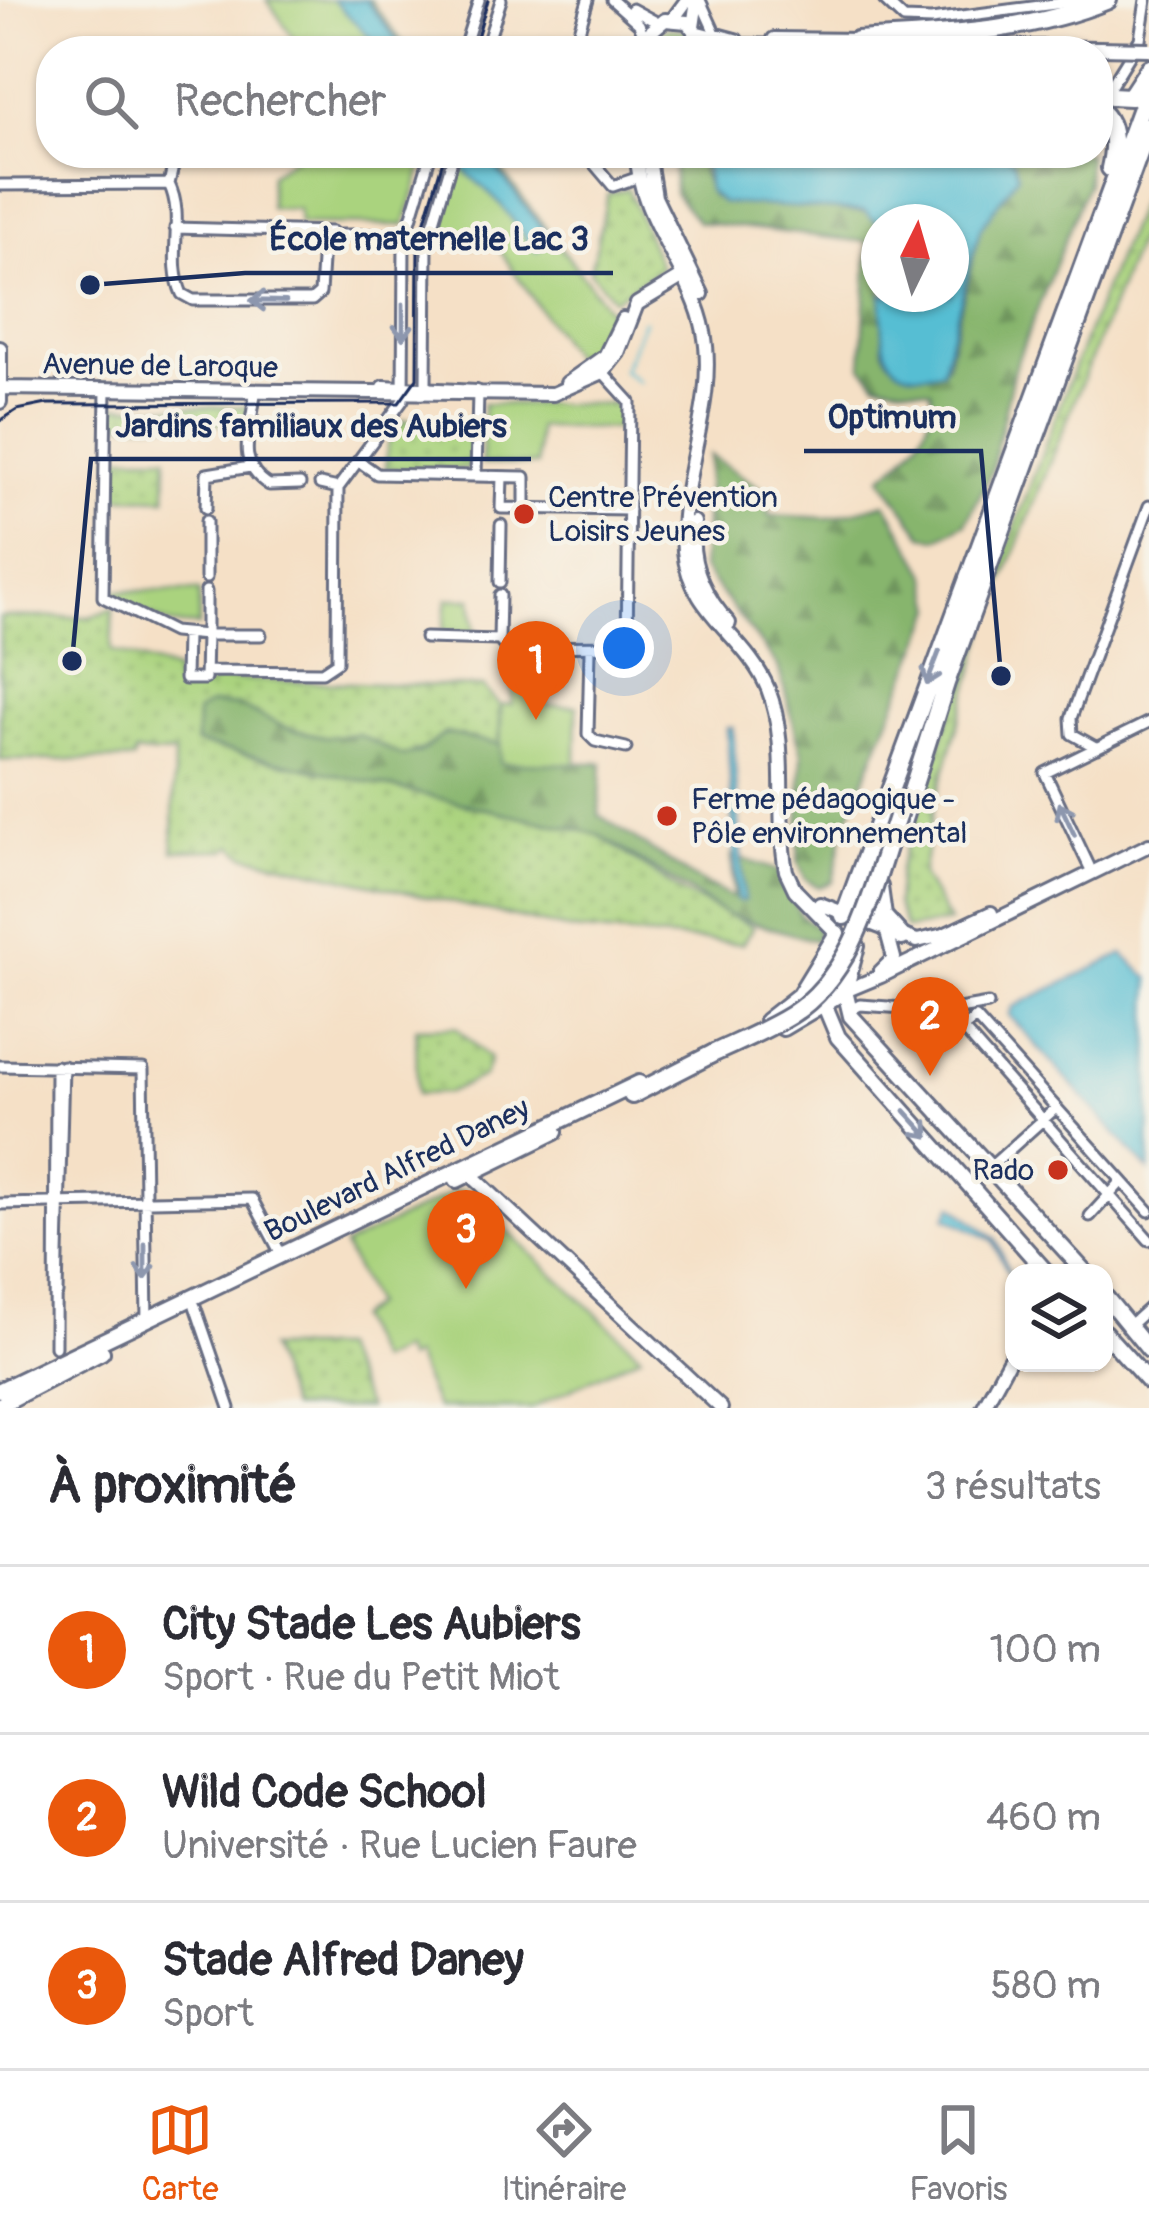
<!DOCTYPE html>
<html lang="fr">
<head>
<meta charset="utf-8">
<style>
	:root { --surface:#fff; --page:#f7f7f7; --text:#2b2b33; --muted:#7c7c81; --line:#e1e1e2; --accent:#ea580c }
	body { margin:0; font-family:Pangolin,sans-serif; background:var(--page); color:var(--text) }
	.controls { position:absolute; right:36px; bottom:36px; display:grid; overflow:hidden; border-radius:24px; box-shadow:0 3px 9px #0004 }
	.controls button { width:108px; height:108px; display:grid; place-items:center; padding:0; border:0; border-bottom:3px solid var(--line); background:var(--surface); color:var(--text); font:60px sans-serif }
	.compass { position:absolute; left:861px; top:204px; width:108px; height:108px; border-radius:50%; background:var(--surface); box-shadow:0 3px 9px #0004; rotate:5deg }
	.you { position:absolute; left:624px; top:648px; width:42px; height:42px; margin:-30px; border:9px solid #fff; border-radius:50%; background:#1a73e8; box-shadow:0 0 0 18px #1a73e833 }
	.badge { display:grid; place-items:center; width:78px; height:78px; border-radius:50%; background:var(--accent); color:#fff; font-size:39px; font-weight:700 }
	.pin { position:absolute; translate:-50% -99px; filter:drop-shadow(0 3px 6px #0008) }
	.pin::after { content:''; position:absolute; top:63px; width:42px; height:36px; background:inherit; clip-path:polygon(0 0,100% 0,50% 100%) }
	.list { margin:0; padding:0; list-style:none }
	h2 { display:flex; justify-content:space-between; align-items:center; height:156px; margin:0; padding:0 48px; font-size:51px }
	h2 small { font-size:39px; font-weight:400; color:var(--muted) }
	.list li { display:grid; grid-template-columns:78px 1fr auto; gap:36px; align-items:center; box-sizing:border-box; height:168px; padding:0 48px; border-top:3px solid var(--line) }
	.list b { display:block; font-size:45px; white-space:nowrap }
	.list p { margin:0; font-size:39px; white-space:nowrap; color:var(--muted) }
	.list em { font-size:39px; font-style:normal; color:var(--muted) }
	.icon { flex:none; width:66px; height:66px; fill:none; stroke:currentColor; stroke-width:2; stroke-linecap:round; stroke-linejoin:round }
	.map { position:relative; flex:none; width:1149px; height:1408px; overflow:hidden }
	.search { position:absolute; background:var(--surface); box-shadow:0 3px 9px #0004; left:36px; right:36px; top:36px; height:132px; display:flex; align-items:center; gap:30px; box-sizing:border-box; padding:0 42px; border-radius:48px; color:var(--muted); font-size:45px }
	.sheet { height:660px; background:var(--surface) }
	nav { display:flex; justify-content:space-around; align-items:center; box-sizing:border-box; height:168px; border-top:3px solid var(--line); background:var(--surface); font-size:33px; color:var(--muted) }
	nav a { display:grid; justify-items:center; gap:6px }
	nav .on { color:var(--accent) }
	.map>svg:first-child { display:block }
	.grass { fill:url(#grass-dots); stroke:#62816e; stroke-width:3 }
	.forest { fill:url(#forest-firs); stroke:#517266; stroke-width:3 }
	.park { fill:#aad37e; stroke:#62816e; stroke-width:3 }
	.water { fill:#56bed3; stroke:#387698; stroke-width:3 }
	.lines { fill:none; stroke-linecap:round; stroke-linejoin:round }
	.stream { stroke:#56bed3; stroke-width:3 }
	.street-casing { stroke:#676d82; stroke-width:15 }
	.secondary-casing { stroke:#676d82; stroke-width:18 }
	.primary-casing { stroke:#676d82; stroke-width:20 }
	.highway-casing { stroke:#676d82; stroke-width:22 }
	.street { stroke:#fff; stroke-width:9 }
	.secondary { stroke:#fff; stroke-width:12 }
	.primary { stroke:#fff; stroke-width:14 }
	.highway { stroke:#fff; stroke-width:16 }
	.tram { stroke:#1b2f5e; stroke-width:3 }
	.secondary-bridge-casing { stroke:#676d82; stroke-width:18; stroke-linecap:butt }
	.highway-bridge-casing { stroke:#676d82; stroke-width:22; stroke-linecap:butt }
	.secondary-bridge { stroke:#fff; stroke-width:12 }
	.highway-bridge { stroke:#fff; stroke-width:16 }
	.oneway { stroke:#8d97ae }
	.poi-dot { fill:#c8321e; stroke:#f7f3e8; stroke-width:4.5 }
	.labels { text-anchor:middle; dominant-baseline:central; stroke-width:9; stroke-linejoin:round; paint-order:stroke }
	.street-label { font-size:30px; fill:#1b2f5e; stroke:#f7f3e8 }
	.poi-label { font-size:30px; fill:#1b2f5e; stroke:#f7f3e8; text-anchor:start }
	.leader { fill:none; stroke:#1b2f5e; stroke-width:4.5 }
	.callout-dot { fill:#1b2f5e; stroke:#f7f3e8; stroke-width:4.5 }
	.callout-label { font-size:33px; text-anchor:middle; font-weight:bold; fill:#1b2f5e; stroke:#f7f3e8; stroke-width:9; stroke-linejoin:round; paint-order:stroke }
</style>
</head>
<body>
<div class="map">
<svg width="1149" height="1408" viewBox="0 0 1149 1408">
	<defs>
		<pattern id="grass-dots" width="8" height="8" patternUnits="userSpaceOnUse" patternTransform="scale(3)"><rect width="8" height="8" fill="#aad37e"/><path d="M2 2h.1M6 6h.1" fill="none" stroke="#92b56f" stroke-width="1.8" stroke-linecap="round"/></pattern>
		<pattern id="forest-firs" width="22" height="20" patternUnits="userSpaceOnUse" patternTransform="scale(3)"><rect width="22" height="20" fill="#87b56d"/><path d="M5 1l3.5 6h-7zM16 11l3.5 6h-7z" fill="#6e945d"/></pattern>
	</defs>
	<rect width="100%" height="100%" fill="#f7f3e8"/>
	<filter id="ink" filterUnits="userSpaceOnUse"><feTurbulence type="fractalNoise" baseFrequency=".00833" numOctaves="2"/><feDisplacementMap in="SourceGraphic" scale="24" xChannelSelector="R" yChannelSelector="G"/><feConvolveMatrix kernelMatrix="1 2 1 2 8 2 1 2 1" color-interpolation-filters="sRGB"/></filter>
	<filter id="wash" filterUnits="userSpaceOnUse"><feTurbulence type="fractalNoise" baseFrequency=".004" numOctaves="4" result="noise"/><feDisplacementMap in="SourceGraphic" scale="48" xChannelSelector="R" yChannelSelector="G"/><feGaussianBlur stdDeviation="2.7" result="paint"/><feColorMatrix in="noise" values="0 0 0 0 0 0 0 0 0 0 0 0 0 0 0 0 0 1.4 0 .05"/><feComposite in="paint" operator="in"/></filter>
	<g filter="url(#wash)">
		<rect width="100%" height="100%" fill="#f5e0c6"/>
		<!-- grass -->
		<path class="grass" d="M667,28L686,31L694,51H654L656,36Z
			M1149,180V212L990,615L934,806L922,875L949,922L906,929L896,904L899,868C976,636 1054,405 1149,180Z
			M628,189L661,268L614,299L590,271L608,194Z
			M112,407L113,406L250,407L247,419L234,424L123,423L114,418Z
			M403,420L471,421L469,469H386L387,446Z
			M112,456H167L166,498L111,497Z
			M113,608L111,651L175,671L176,686H207L220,679L483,687L500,706V744L474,743L461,735L402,757L359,735L327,737L289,729L239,706L196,743L597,834L684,894L753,927L742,944L571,930L245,855L232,845L227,850L173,851L174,754L135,753L133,760H0V617H90Z
			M456,1027L490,1059L484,1076L448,1093L417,1094L416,1028Z
			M269,1348H339L368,1408H290Z"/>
		<!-- forest -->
		<path class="forest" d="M674,153H704L702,172L712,197L871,213L879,224L884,350C894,375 913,373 937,373L947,364L980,229L1007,156L1001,153H1088L1087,184L1014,369L991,473L966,523L937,539L923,535L881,477C909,456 937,427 931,390L877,382L862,366L868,242L698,222L674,193Z
			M709,455L772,495L768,515L828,518L886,503L928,576L935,608L843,831L833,882L819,887L805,879L798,861L802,754L778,666L702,569Z
			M210,704L239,706L289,729L327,737L358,734L402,756L421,752L445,733L500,744L501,763H602L599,815L692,877L733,898L732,855L779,871L800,915L818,928L816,941L727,915L597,834L196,743L197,712Z"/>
		<!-- park -->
		<path class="park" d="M267,0H370L409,51H303Z
			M300,153H427L405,225L299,224L298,209L270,208V175Z
			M458,153H488L612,314L593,349L577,364L497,246H430Z
			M483,404H621L622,429L538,427L537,465L482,464Z
			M110,591H199V626L172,625L114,599Z
			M447,599H472L475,632L443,631Z
			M512,684L546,685V705L577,706L576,764L500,763L501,705L512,704Z
			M457,1191L465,1192L641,1355L532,1408H436L414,1356L406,1360L401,1350L377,1362L356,1319L373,1305L344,1246Z"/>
		<!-- water -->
		<path class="water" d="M333,0H366L405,51H384Z
			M465,153H484L552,241L536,251L499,202L461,167Z
			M704,153H1001L1013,160L1018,175L980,229L942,371C877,386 883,341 882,294H951V222L879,224L864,211L722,203L708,191Z
			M727,728H733L744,901H737Z
			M1123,954L1149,978V1171L1009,1015L1013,1007Z
			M953,1205L995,1239L1014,1284L992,1240L946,1217Z"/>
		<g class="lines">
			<!-- stream -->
			<path class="stream" d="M639,382L623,370L644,320"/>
		</g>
	</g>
	<g filter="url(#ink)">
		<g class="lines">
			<defs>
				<path id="street" d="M612,0L639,24L646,41
					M700,0L715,33L737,39
					M884,0L904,19L931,20L1086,0
					M632,9L658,23
					M463,51L479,0
					M485,51L501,0
					M573,51L588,0
					M1109,89L1140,39L1146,0
					M585,153L613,186L639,177
					M169,184C186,218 166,259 182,294L193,300H312L320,293L323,244L329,235H406
					M169,184L176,153
					M0,185L169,184
					M175,228L332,232
					M106,389L103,597L173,632L206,635L205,679H185L186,634
					M255,391C254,427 231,461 269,485L300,484
					M421,394L426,387L427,245L454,153
					M360,462L377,474L525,477V508
					M476,476L478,392
					M502,477L501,508L629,510
					M320,484L338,488L403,400L404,242L431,153
					M206,508L207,474L250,467
					M206,578V521
					M500,582L501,525
					M206,591V635H261
					M425,638L499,640L505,647L627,646L630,402L600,369
					M499,640L500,595
					M590,650L588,734L595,741L626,748
					M206,671L322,672L337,662L338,488
					M1097,748L1072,734L1071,718L1149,506
					M1089,866L1045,773L1149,722
					M849,1011L860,1005L947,1011L988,1004
					M947,1011L1149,1240
					M960,1030L976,1018L1149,1211
					M0,1066L143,1069L147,1321
					M987,1170L1056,1108
					M0,1204L252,1199L282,1256
					M1090,1216L1122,1181
					M57,1294L63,1066
					M195,1306L230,1408
					M1128,1327L1149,1308
					M55,1347L56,1066"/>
				<path id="secondary" d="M673,19L687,0
					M693,27L697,0
					M698,33L724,40
					M774,39L861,40
					M899,45L1099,48
					M646,51L648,34L665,20L687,22L700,38
					M707,51L722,45L866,47
					M637,153C637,218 692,269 704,332C718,405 677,478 684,551C689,612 746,636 768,689C790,745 775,812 786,871L795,890L837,933C833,956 826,974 845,991L881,976L1149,845
					M648,153L655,197L702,294
					M0,348V402
					M567,383L605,356L623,319
					M384,387L476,392
					M0,388L553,394L603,372L618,353L637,304L690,272
					M694,522C688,561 703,595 729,623
					M820,904L917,941L944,935L991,913
					M880,972L894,958L887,932
					M470,1174L721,1408
					M1064,1273H1075
					M983,1408L1014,1351"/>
				<path id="primary" d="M857,946L845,991L851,1016L1086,1273
					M823,1001L838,1037L1047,1273
					M766,1021L799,995L837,933
					M783,1028L845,991
					M457,1180L555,1132
					M1104,1295L1149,1350
					M1104,1332L1149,1382
					M0,1390L639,1083
					M0,1405L102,1352"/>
				<path id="highway" d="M857,40C944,35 1027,33 1108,0
					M858,48L891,51
					M1111,96L1130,97L1149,68
					M1098,109C1116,123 1115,147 1110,168
					M901,826L946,683L1149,126
					M879,887L883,916L902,937
					M844,916L1149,86
					M632,1095L714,1053"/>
			</defs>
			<!-- street casing -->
			<use href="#street" class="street-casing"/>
			<!-- secondary casing -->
			<use href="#secondary" class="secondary-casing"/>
			<!-- primary casing -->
			<use href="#primary" class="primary-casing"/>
			<!-- highway casing -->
			<use href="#highway" class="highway-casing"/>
			<!-- street -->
			<use href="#street" class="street"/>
			<!-- secondary -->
			<use href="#secondary" class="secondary"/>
			<!-- primary -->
			<use href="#primary" class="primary"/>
			<!-- highway -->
			<use href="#highway" class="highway"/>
			<!-- tram -->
			<path class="tram" d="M473,51L488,0
				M0,421L17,410L47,404L399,403L417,378L418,244L445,153"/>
			<defs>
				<path id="secondary-bridge" d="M1099,48L1149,49"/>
				<path id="highway-bridge" d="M714,1053C740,1041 767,1030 791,1015C858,973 874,881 899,811"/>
			</defs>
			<!-- secondary-bridge casing -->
			<use href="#secondary-bridge" class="secondary-bridge-casing"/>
			<!-- highway-bridge casing -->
			<use href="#highway-bridge" class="highway-bridge-casing"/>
			<!-- secondary-bridge -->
			<use href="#secondary-bridge" class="secondary-bridge"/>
			<!-- highway-bridge -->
			<use href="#highway-bridge" class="highway-bridge"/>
		</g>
		<!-- one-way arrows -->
		<defs><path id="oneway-shaft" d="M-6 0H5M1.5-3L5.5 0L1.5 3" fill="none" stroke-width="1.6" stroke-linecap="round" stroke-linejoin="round" transform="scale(3)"/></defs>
		<g class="oneway">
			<use href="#oneway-shaft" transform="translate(268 301) rotate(-179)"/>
			<use href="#oneway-shaft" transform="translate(403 322) rotate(90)"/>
			<use href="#oneway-shaft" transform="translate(933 668) rotate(111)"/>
			<use href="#oneway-shaft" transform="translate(1067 819) rotate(-115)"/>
			<use href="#oneway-shaft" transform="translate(917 1124) rotate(48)"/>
			<use href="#oneway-shaft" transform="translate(145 1262) rotate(90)"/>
		</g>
	</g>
	<!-- markers -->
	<g class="poi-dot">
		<circle cx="524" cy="514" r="12"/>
		<circle cx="667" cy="816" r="12"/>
		<circle cx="1058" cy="1170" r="12"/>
	</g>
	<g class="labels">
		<!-- street labels -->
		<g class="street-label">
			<text transform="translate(160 366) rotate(1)">Avenue de Laroque</text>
			<text transform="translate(397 1170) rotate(-26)">Boulevard Alfred Daney</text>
		</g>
		<!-- poi labels -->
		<g class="poi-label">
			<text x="548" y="497">Centre Prévention<tspan x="548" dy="34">Loisirs Jeunes</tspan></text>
			<text x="691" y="799">Ferme pédagogique -<tspan x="691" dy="34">Pôle environnemental</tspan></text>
			<text x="1034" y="1170" text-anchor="end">Rado</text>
		</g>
	</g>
	<!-- callouts -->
	<path class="leader" d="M90 285L245 273H613M1001 676L981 451H804M72 661L91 459H531"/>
	<g class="callout-dot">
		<circle cx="90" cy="285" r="12"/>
		<circle cx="1001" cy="676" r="12"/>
		<circle cx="72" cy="661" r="12"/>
	</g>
	<g class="callout-label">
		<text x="429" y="250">École maternelle Lac 3</text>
		<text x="892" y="428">Optimum</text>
		<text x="311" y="437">Jardins familiaux des Aubiers</text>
	</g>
</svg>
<div class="controls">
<button><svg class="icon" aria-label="layers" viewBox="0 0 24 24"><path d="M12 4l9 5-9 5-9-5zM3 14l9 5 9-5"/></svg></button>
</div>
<svg class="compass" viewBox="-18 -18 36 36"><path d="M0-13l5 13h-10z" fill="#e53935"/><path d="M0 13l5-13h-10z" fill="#7c7c81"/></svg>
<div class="you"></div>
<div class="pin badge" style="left:536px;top:720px">1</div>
<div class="pin badge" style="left:930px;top:1076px">2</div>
<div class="pin badge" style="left:466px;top:1289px">3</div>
<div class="search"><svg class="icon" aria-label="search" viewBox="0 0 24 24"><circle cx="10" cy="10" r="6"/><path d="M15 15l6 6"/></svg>Rechercher</div>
</div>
<section class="sheet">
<h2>À proximité<small>3 résultats</small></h2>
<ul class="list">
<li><span class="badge">1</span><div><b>City Stade Les Aubiers</b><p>Sport · Rue du Petit Miot</p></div><em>100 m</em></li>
<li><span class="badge">2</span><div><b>Wild Code School</b><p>Université · Rue Lucien Faure</p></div><em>460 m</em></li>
<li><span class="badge">3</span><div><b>Stade Alfred Daney</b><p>Sport</p></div><em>580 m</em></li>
</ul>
</section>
<nav>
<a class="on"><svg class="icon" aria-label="map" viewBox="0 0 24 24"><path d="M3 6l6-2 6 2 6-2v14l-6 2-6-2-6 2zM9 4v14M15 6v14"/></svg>Carte</a>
<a><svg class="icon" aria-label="directions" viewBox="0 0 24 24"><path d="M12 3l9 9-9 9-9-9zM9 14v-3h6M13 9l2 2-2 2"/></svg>Itinéraire</a>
<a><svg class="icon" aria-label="saved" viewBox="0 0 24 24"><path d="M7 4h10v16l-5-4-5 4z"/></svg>Favoris</a>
</nav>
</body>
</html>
